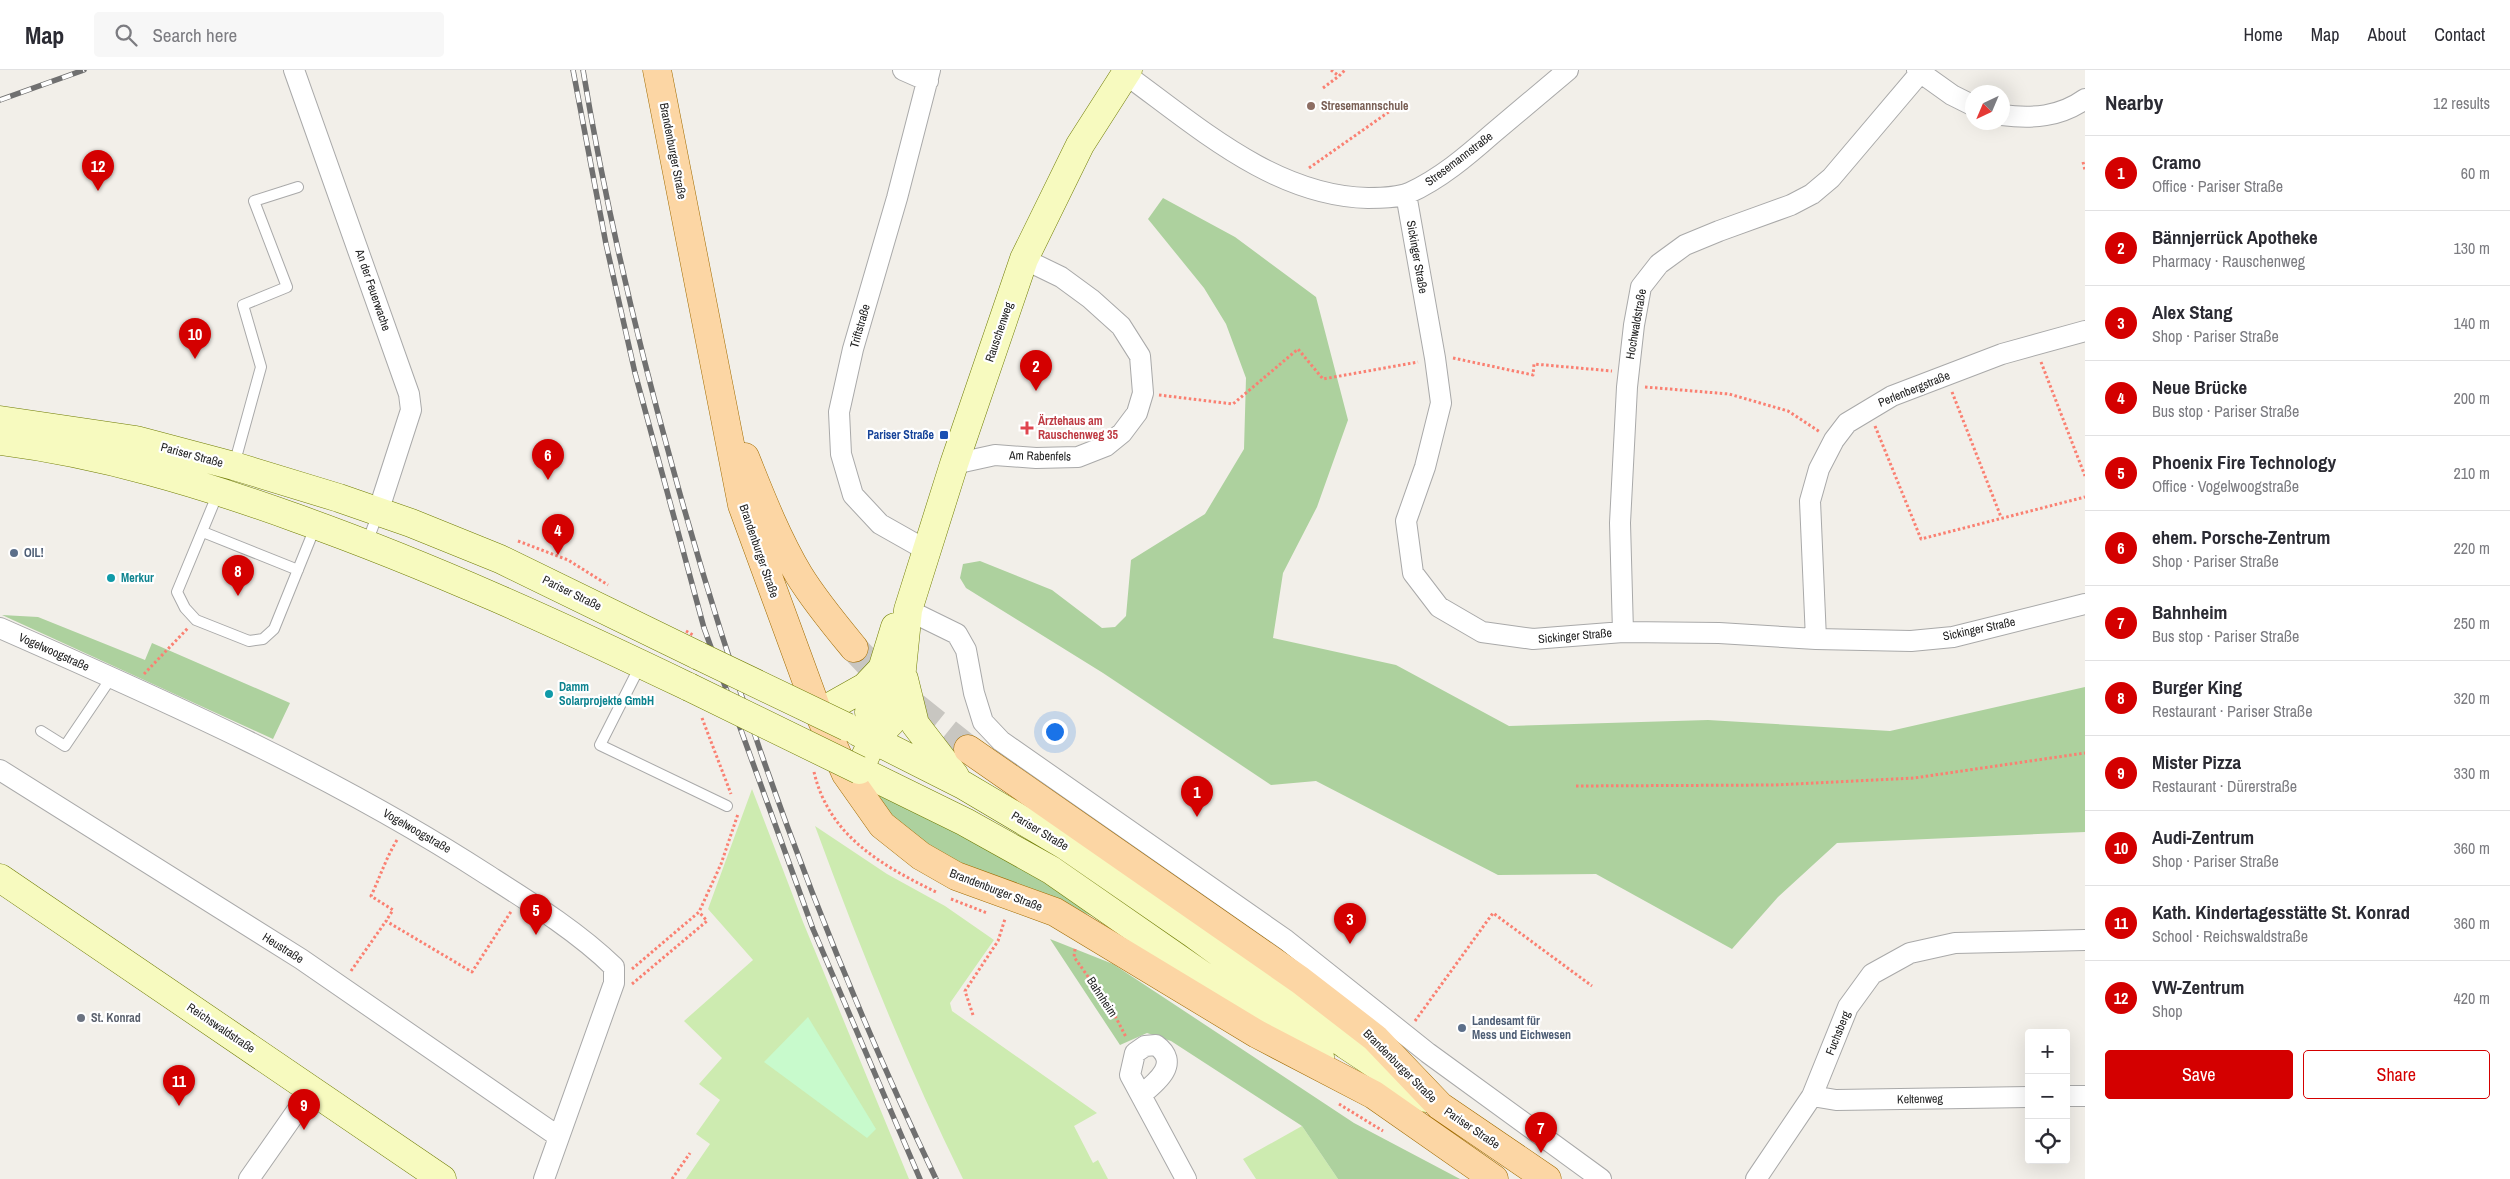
<!DOCTYPE html>
<html lang="en">
<head>
<meta charset="utf-8">
<style>
	:root { --surface:#fff; --page:#f7f7f7; --text:#2b2b33; --muted:#7c7c81; --line:#e1e1e2; --accent:#d40000 }
	body { margin:0; font-family:"Archivo Narrow",sans-serif; background:var(--page); color:var(--text) }
	.controls { position:absolute; right:15px; bottom:15px; display:grid; overflow:hidden; border-radius:5px; box-shadow:0 5px 20px #0002 }
	.controls button { width:45px; height:45px; display:grid; place-items:center; padding:0; border:0; border-bottom:1px solid var(--line); background:var(--surface); color:var(--text); font:25px sans-serif }
	.compass { position:absolute; left:1965px; top:15px; width:45px; height:45px; border-radius:50%; background:var(--surface); box-shadow:0 5px 20px #0002; rotate:224deg }
	.you { position:absolute; left:1054px; top:661px; width:18px; height:18px; margin:-12px; border:4px solid #fff; border-radius:50%; background:#1a73e8; box-shadow:0 0 0 8px #1a73e833 }
	.badge { display:grid; place-items:center; width:32px; height:32px; border-radius:50%; background:var(--accent); color:#fff; font-size:16px; font-weight:700 }
	.pin { position:absolute; translate:-50% -41px; filter:drop-shadow(0 1px 2px #0008) }
	.pin::after { content:''; position:absolute; top:26px; width:18px; height:15px; background:inherit; clip-path:polygon(0 0,100% 0,50% 100%) }
	.list { margin:0; padding:0; list-style:none }
	h2 { display:flex; justify-content:space-between; align-items:center; height:65px; margin:0; padding:0 20px; font-size:21px }
	h2 small { font-size:16px; font-weight:400; color:var(--muted) }
	.list li { display:grid; grid-template-columns:32px 1fr auto; gap:15px; align-items:center; box-sizing:border-box; height:75px; padding:0 20px; border-top:1px solid var(--line) }
	.list b { display:block; font-size:19px; white-space:nowrap }
	.list p { margin:0; font-size:16px; white-space:nowrap; color:var(--muted) }
	.list em { font-size:16px; font-style:normal; color:var(--muted) }
	.actions { display:flex; gap:10px; padding:15px 20px }
	.actions a { flex:1; padding:11px 0; border:1px solid var(--accent); border-radius:5px; text-align:center; font-size:18px; color:var(--accent) }
	.actions .main { background:var(--accent); color:#fff }
	.icon { flex:none; width:28px; height:28px; fill:none; stroke:currentColor; stroke-width:2; stroke-linecap:round; stroke-linejoin:round }
	.map { position:relative; flex:none; width:2085px; height:1109px; overflow:hidden }
	header { display:flex; align-items:center; gap:30px; box-sizing:border-box; height:70px; padding:0 25px; background:var(--surface); border-bottom:1px solid var(--line) }
	header strong { font-size:24px }
	nav { display:flex; gap:28px; margin-inline-start:auto; font-size:18px }
	.search { width:350px; height:45px; background:var(--page); display:flex; align-items:center; gap:12px; box-sizing:border-box; padding:0 18px; border-radius:5px; color:var(--muted); font-size:19px }
	main { display:flex }
	aside { flex:1; background:var(--surface) }
	.map>svg:first-child { display:block }
	.grass { fill:#cdebb0 }
	.forest { fill:#add19e }
	.park { fill:#c8facc }
	.lines { fill:none; stroke-linecap:round; stroke-linejoin:round }
	.primary-tunnel { stroke:#c8c6c1; stroke-width:28; stroke-dasharray:28 14; stroke-linecap:butt }
	.lane-casing { stroke:#a9a9a9; stroke-width:12 }
	.street-casing { stroke:#a9a9a9; stroke-width:22 }
	.secondary-casing { stroke:#707d05; stroke-width:29 }
	.primary-casing { stroke:#a06b00; stroke-width:29 }
	.path { stroke:#fa8072; stroke-width:3; stroke-dasharray:2.5 2.5; stroke-linecap:butt }
	.lane { stroke:#fff; stroke-width:10 }
	.street { stroke:#fff; stroke-width:20 }
	.secondary { stroke:#f7fabf; stroke-width:28 }
	.primary { stroke:#fcd6a4; stroke-width:28 }
	.rail-casing { stroke:#707070; stroke-width:5.5 }
	.rail { stroke:#fff; stroke-width:4; stroke-dasharray:11; stroke-linecap:butt }
	.secondary-bridge-casing { stroke:#707d05; stroke-width:29; stroke-linecap:butt }
	.path-bridge { stroke:#fa8072; stroke-width:3; stroke-dasharray:2.5 2.5; stroke-linecap:butt }
	.secondary-bridge { stroke:#f7fabf; stroke-width:28 }
	.education-dot { fill:#8d6e63; stroke:#fff; stroke-width:2 }
	.health-dot { fill:#e0444e; stroke:#fff; stroke-width:2 }
	.transit-dot { fill:#1a4fb4; stroke:#fff; stroke-width:2 }
	.service-dot { fill:#5c6f8a; stroke:#fff; stroke-width:2 }
	.culture-dot { fill:#0f9aa8; stroke:#fff; stroke-width:2 }
	.worship-dot { fill:#6b7280; stroke:#fff; stroke-width:2 }
	.labels { text-anchor:middle; dominant-baseline:central; stroke-width:4.5; stroke-linejoin:round; paint-order:stroke }
	.education-label { font-size:12px; font-weight:bold; fill:#785e54; stroke:#fff; text-anchor:start }
	.street-label { font-size:12px; fill:#222; stroke:#fff }
	.health-label { font-size:12px; font-weight:bold; fill:#be3a42; stroke:#fff; text-anchor:start }
	.transit-label { font-size:12px; font-weight:bold; fill:#164399; stroke:#fff; text-anchor:end }
	.service-label { font-size:12px; font-weight:bold; fill:#4e5e75; stroke:#fff; text-anchor:start }
	.culture-label { font-size:12px; font-weight:bold; fill:#0d838f; stroke:#fff; text-anchor:start }
	.worship-label { font-size:12px; font-weight:bold; fill:#5b616d; stroke:#fff; text-anchor:start }
</style>
</head>
<body>
<header>
<strong>Map</strong>
<div class="search"><svg class="icon" aria-label="search" viewBox="0 0 24 24"><circle cx="10" cy="10" r="6"/><path d="M15 15l6 6"/></svg>Search here</div>
<nav><a>Home</a><a>Map</a><a>About</a><a>Contact</a></nav>
</header>
<main>
<div class="map">
<svg width="2085" height="1109" viewBox="0 0 2085 1109">
	<rect width="100%" height="100%" fill="#f2efe9"/>
	<!-- grass -->
	<path class="grass" d="M752,719L803,852L909,1109H686L710,1074L696,1064L720,1030L699,1014L722,988L684,951L753,890L708,839Z
		M815,756L887,804L945,836L994,870L950,933L952,941L1097,1043L1074,1056L1093,1093L1098,1090L1108,1109H963C907,995 859,876 815,756Z
		M1302,1056L1338,1109H1256L1243,1089Z"/>
	<!-- forest -->
	<path class="forest" d="M1163,128L1235,167L1316,227L1348,350L1317,437L1283,503L1273,568L1396,595L1509,656L1708,650L1890,661L2085,617V762L1837,773L1778,827L1732,879L1596,804L1498,805L1316,711L1271,715L1103,603L966,518L960,508L963,494L980,491L1052,520L1102,558L1115,557L1126,546L1131,490L1205,444L1244,379L1246,308L1226,254L1204,218L1148,149Z
		M2,545L38,547L145,590L152,573L290,633L273,669Z
		M865,715L987,776L1100,849L945,789L912,771Z
		M1050,869L1113,894L1354,1053L1460,1109H1338L1302,1056L1171,971L1147,963L1120,975Z"/>
	<!-- park -->
	<path class="park" d="M808,947L876,1059L867,1068L764,992Z"/>
	<g class="lines">
		<!-- primary-tunnel -->
		<path class="primary-tunnel" d="M854,578L892,618L968,679"/>
		<defs>
			<path id="lane" d="M234,395L261,297L243,235L287,217L254,131L298,117
				M218,423L177,522L185,538L196,550L249,571L263,569L274,559L316,455
				M203,462L298,500
				M367,473L378,443
				M641,594L600,675L727,736
				M41,661L65,676L111,608"/>
			<path id="street" d="M294,0L409,324L411,340L378,442
				M903,0L928,11
				M1917,0L1952,25L1972,35
				M1125,4C1197,56 1274,126 1368,128C1380,128 1397,128 1409,123C1440,109 1467,86 1492,64C1517,43 1543,21 1568,0
				M2002,45C2032,49 2060,47 2085,29
				M1406,124L1435,288L1441,333L1425,397L1406,451L1413,503L1439,537L1482,562L1533,569L1623,562L1719,563L1816,569L1911,571L1953,567L2085,534
				M954,394L995,385L1036,388L1078,387L1106,376L1122,363L1137,343L1143,323L1140,286L1121,256L1091,229L1061,207L1024,189
				M926,480L880,454L853,425L841,384L839,342L853,279L897,128L930,0
				M908,540L957,564L966,580L974,623L983,652L1001,671L1286,870L1428,983L1601,1109
				M0,558C166,631 333,705 486,804C530,832 577,861 614,897V913L544,1109
				M1623,562L1620,453L1627,317L1634,255L1641,217L1659,194L1685,175L1719,161L1791,135L1812,124L1831,108L1920,3
				M1816,569L1810,431L1819,399L1834,370L1847,353L1892,326L2002,284L2085,261
				M0,700L301,889L559,1067
				M1141,1025C1157,1012 1181,993 1156,975L1145,976L1135,983L1130,1005L1186,1109
				M1812,1026L1836,1030L2029,1027
				M2066,1026H2085
				M249,1109L312,1019
				M1756,1109L1812,1026L1848,937L1872,904L1910,883L1955,873L2085,870"/>
			<path id="secondary" d="M1128,0L1080,75L1024,189L954,394L908,540L902,599L891,652L873,670L859,700L965,752L1051,800L1320,987
				M0,350L136,370L234,396L339,428L411,453L500,489L699,586
				M0,371C102,384 199,413 296,448C431,496 560,555 689,617
				M904,609L915,654L955,706
				M833,635L865,617L881,600
				M858,662L963,715L1066,776L1192,863L1346,975L1426,1028
				M873,670L869,642L895,557
				M0,808L442,1109"/>
			<path id="primary" d="M657,0L742,435L816,637L846,704L882,755L921,786L956,806L1055,842L1257,964L1374,1025L1494,1109
				M745,387C761,427 777,468 799,505C815,531 835,555 854,578
				M968,679L1300,910L1375,968L1440,1036L1547,1109"/>
		</defs>
		<!-- lane casing -->
		<use href="#lane" class="lane-casing"/>
		<!-- street casing -->
		<use href="#street" class="street-casing"/>
		<!-- secondary casing -->
		<use href="#secondary" class="secondary-casing"/>
		<!-- primary casing -->
		<use href="#primary" class="primary-casing"/>
		<!-- path -->
		<path class="path" d="M1331,0L1339,6L1345,0
			M1323,18L1339,6
			M2083,92L2085,100
			M1309,98L1400,34
			M1453,288L1533,305L1534,294L1612,301
			M2041,292L2085,406
			M1645,317L1729,324L1788,341L1820,362
			M1952,322L2001,447
			M1159,325L1233,334L1298,279L1323,309L1418,292
			M1875,356L1921,469L2085,427
			M518,471L568,490L608,515
			M144,604L188,558
			M702,648L731,724
			M814,702C829,766 881,795 936,822
			M1576,716L1774,715L1914,708L2085,683
			M397,770C386,788 380,807 371,826L393,840L386,851L472,902L512,840
			M951,829L987,843
			M1075,879L1074,887L1112,940L1126,967
			M632,899L699,842L721,794L738,744
			M351,901L386,851
			M632,914L707,851L699,842
			M973,945L965,921L998,871L1005,849
			M1415,951L1493,843L1592,916
			M1339,1034L1383,1061
			M672,1109L690,1083"/>
		<!-- lane -->
		<use href="#lane" class="lane"/>
		<!-- street -->
		<use href="#street" class="street"/>
		<!-- secondary -->
		<use href="#secondary" class="secondary"/>
		<!-- primary -->
		<use href="#primary" class="primary"/>
		<defs>
			<path id="rail" d="M573,0L606,174L635,303L704,558L813,859L920,1109
				M583,0C605,133 636,265 672,395C739,641 826,879 936,1109
				M0,30L84,0"/>
		</defs>
		<!-- rail casing -->
		<use href="#rail" class="rail-casing"/>
		<!-- rail -->
		<use href="#rail" class="rail"/>
		<defs>
			<path id="secondary-bridge" d="M699,586L847,657
				M689,617L859,700"/>
		</defs>
		<!-- secondary-bridge casing -->
		<use href="#secondary-bridge" class="secondary-bridge-casing"/>
		<!-- path-bridge -->
		<path class="path-bridge" d="M686,561L693,565"/>
		<!-- secondary-bridge -->
		<use href="#secondary-bridge" class="secondary-bridge"/>
	</g>
	<!-- markers -->
	<circle class="education-dot" cx="1311" cy="36" r="5"/>
	<path class="health-dot" d="M1024.5 350.5h5v5h5v5h-5v5h-5v-5h-5v-5h5z"/>
	<rect class="transit-dot" x="939" y="360" width="10" height="10" rx="2.5"/>
	<g class="service-dot">
		<circle cx="14" cy="483" r="5"/>
		<circle cx="1462" cy="958" r="5"/>
	</g>
	<g class="culture-dot">
		<circle cx="111" cy="508" r="5"/>
		<circle cx="549" cy="624" r="5"/>
	</g>
	<circle class="worship-dot" cx="81" cy="948" r="5"/>
	<g class="labels">
		<!-- education labels -->
		<g class="education-label">
			<text x="1321" y="36">Stresemannschule</text>
		</g>
		<!-- street labels -->
		<g class="street-label">
			<text transform="translate(673 81) rotate(79)">Brandenburger Straße</text>
			<text transform="translate(1459 89) rotate(-37)">Stresemannstraße</text>
			<text transform="translate(1417 187) rotate(80)">Sickinger Straße</text>
			<text transform="translate(373 220) rotate(71)">An der Feuerwache</text>
			<text transform="translate(1636 254) rotate(-80)">Hochwaldstraße</text>
			<text transform="translate(860 256) rotate(-74)">Triftstraße</text>
			<text transform="translate(999 262) rotate(-71)">Rauschenweg</text>
			<text transform="translate(1914 319) rotate(-22)">Perlenbergstraße</text>
			<text transform="translate(192 385) rotate(15)">Pariser Straße</text>
			<text transform="translate(1040 386) rotate(1)">Am Rabenfels</text>
			<text transform="translate(759 481) rotate(71)">Brandenburger Straße</text>
			<text transform="translate(572 523) rotate(26)">Pariser Straße</text>
			<text transform="translate(1979 559) rotate(-12)">Sickinger Straße</text>
			<text transform="translate(1575 566) rotate(-5)">Sickinger Straße</text>
			<text transform="translate(54 582) rotate(24)">Vogelwoogstraße</text>
			<text transform="translate(417 761) rotate(30)">Vogelwoogstraße</text>
			<text transform="translate(1040 761) rotate(31)">Pariser Straße</text>
			<text transform="translate(996 820) rotate(21)">Brandenburger Straße</text>
			<text transform="translate(283 878) rotate(32)">Heustraße</text>
			<text transform="translate(1102 927) rotate(57)">Bahnheim</text>
			<text transform="translate(221 958) rotate(34)">Reichswaldstraße</text>
			<text transform="translate(1838 963) rotate(-68)">Fuchsberg</text>
			<text transform="translate(1400 996) rotate(45)">Brandenburger Straße</text>
			<text transform="translate(1920 1029) rotate(-1)">Keltenweg</text>
			<text transform="translate(1472 1058) rotate(34)">Pariser Straße</text>
		</g>
		<!-- health labels -->
		<g class="health-label">
			<text x="1038" y="351">Ärztehaus am<tspan x="1038" dy="14">Rauschenweg 35</tspan></text>
		</g>
		<!-- transit labels -->
		<g class="transit-label">
			<text x="934" y="365">Pariser Straße</text>
		</g>
		<!-- service labels -->
		<g class="service-label">
			<text x="24" y="483">OIL!</text>
			<text x="1472" y="951">Landesamt für<tspan x="1472" dy="14">Mess und Eichwesen</tspan></text>
		</g>
		<!-- culture labels -->
		<g class="culture-label">
			<text x="121" y="508">Merkur</text>
			<text x="559" y="617">Damm<tspan x="559" dy="14">Solarprojekte GmbH</tspan></text>
		</g>
		<!-- worship labels -->
		<g class="worship-label">
			<text x="91" y="948">St. Konrad</text>
		</g>
	</g>
</svg>
<div class="controls">
<button>+</button>
<button>−</button>
<button><svg class="icon" aria-label="locate" viewBox="0 0 24 24"><circle cx="12" cy="12" r="6"/><path d="M12 2v4M12 18v4M2 12h4M18 12h4"/></svg></button>
</div>
<svg class="compass" viewBox="-18 -18 36 36"><path d="M0-13l5 13h-10z" fill="#e53935"/><path d="M0 13l5-13h-10z" fill="#7c7c81"/></svg>
<div class="you"></div>
<div class="pin badge" style="left:1197px;top:747px">1</div>
<div class="pin badge" style="left:1036px;top:321px">2</div>
<div class="pin badge" style="left:1350px;top:874px">3</div>
<div class="pin badge" style="left:558px;top:485px">4</div>
<div class="pin badge" style="left:536px;top:865px">5</div>
<div class="pin badge" style="left:548px;top:410px">6</div>
<div class="pin badge" style="left:1541px;top:1083px">7</div>
<div class="pin badge" style="left:238px;top:526px">8</div>
<div class="pin badge" style="left:304px;top:1060px">9</div>
<div class="pin badge" style="left:195px;top:289px">10</div>
<div class="pin badge" style="left:179px;top:1036px">11</div>
<div class="pin badge" style="left:98px;top:121px">12</div>
</div>
<aside>
<h2>Nearby<small>12 results</small></h2>
<ul class="list">
<li><span class="badge">1</span><div><b>Cramo</b><p>Office · Pariser Straße</p></div><em>60 m</em></li>
<li><span class="badge">2</span><div><b>Bännjerrück Apotheke</b><p>Pharmacy · Rauschenweg</p></div><em>130 m</em></li>
<li><span class="badge">3</span><div><b>Alex Stang</b><p>Shop · Pariser Straße</p></div><em>140 m</em></li>
<li><span class="badge">4</span><div><b>Neue Brücke</b><p>Bus stop · Pariser Straße</p></div><em>200 m</em></li>
<li><span class="badge">5</span><div><b>Phoenix Fire Technology</b><p>Office · Vogelwoogstraße</p></div><em>210 m</em></li>
<li><span class="badge">6</span><div><b>ehem. Porsche-Zentrum</b><p>Shop · Pariser Straße</p></div><em>220 m</em></li>
<li><span class="badge">7</span><div><b>Bahnheim</b><p>Bus stop · Pariser Straße</p></div><em>250 m</em></li>
<li><span class="badge">8</span><div><b>Burger King</b><p>Restaurant · Pariser Straße</p></div><em>320 m</em></li>
<li><span class="badge">9</span><div><b>Mister Pizza</b><p>Restaurant · Dürerstraße</p></div><em>330 m</em></li>
<li><span class="badge">10</span><div><b>Audi-Zentrum</b><p>Shop · Pariser Straße</p></div><em>360 m</em></li>
<li><span class="badge">11</span><div><b>Kath. Kindertagesstätte St. Konrad</b><p>School · Reichswaldstraße</p></div><em>360 m</em></li>
<li><span class="badge">12</span><div><b>VW-Zentrum</b><p>Shop</p></div><em>420 m</em></li>
</ul>
<div class="actions"><a class="main">Save</a><a>Share</a></div>
</aside>
</main>
</body>
</html>
